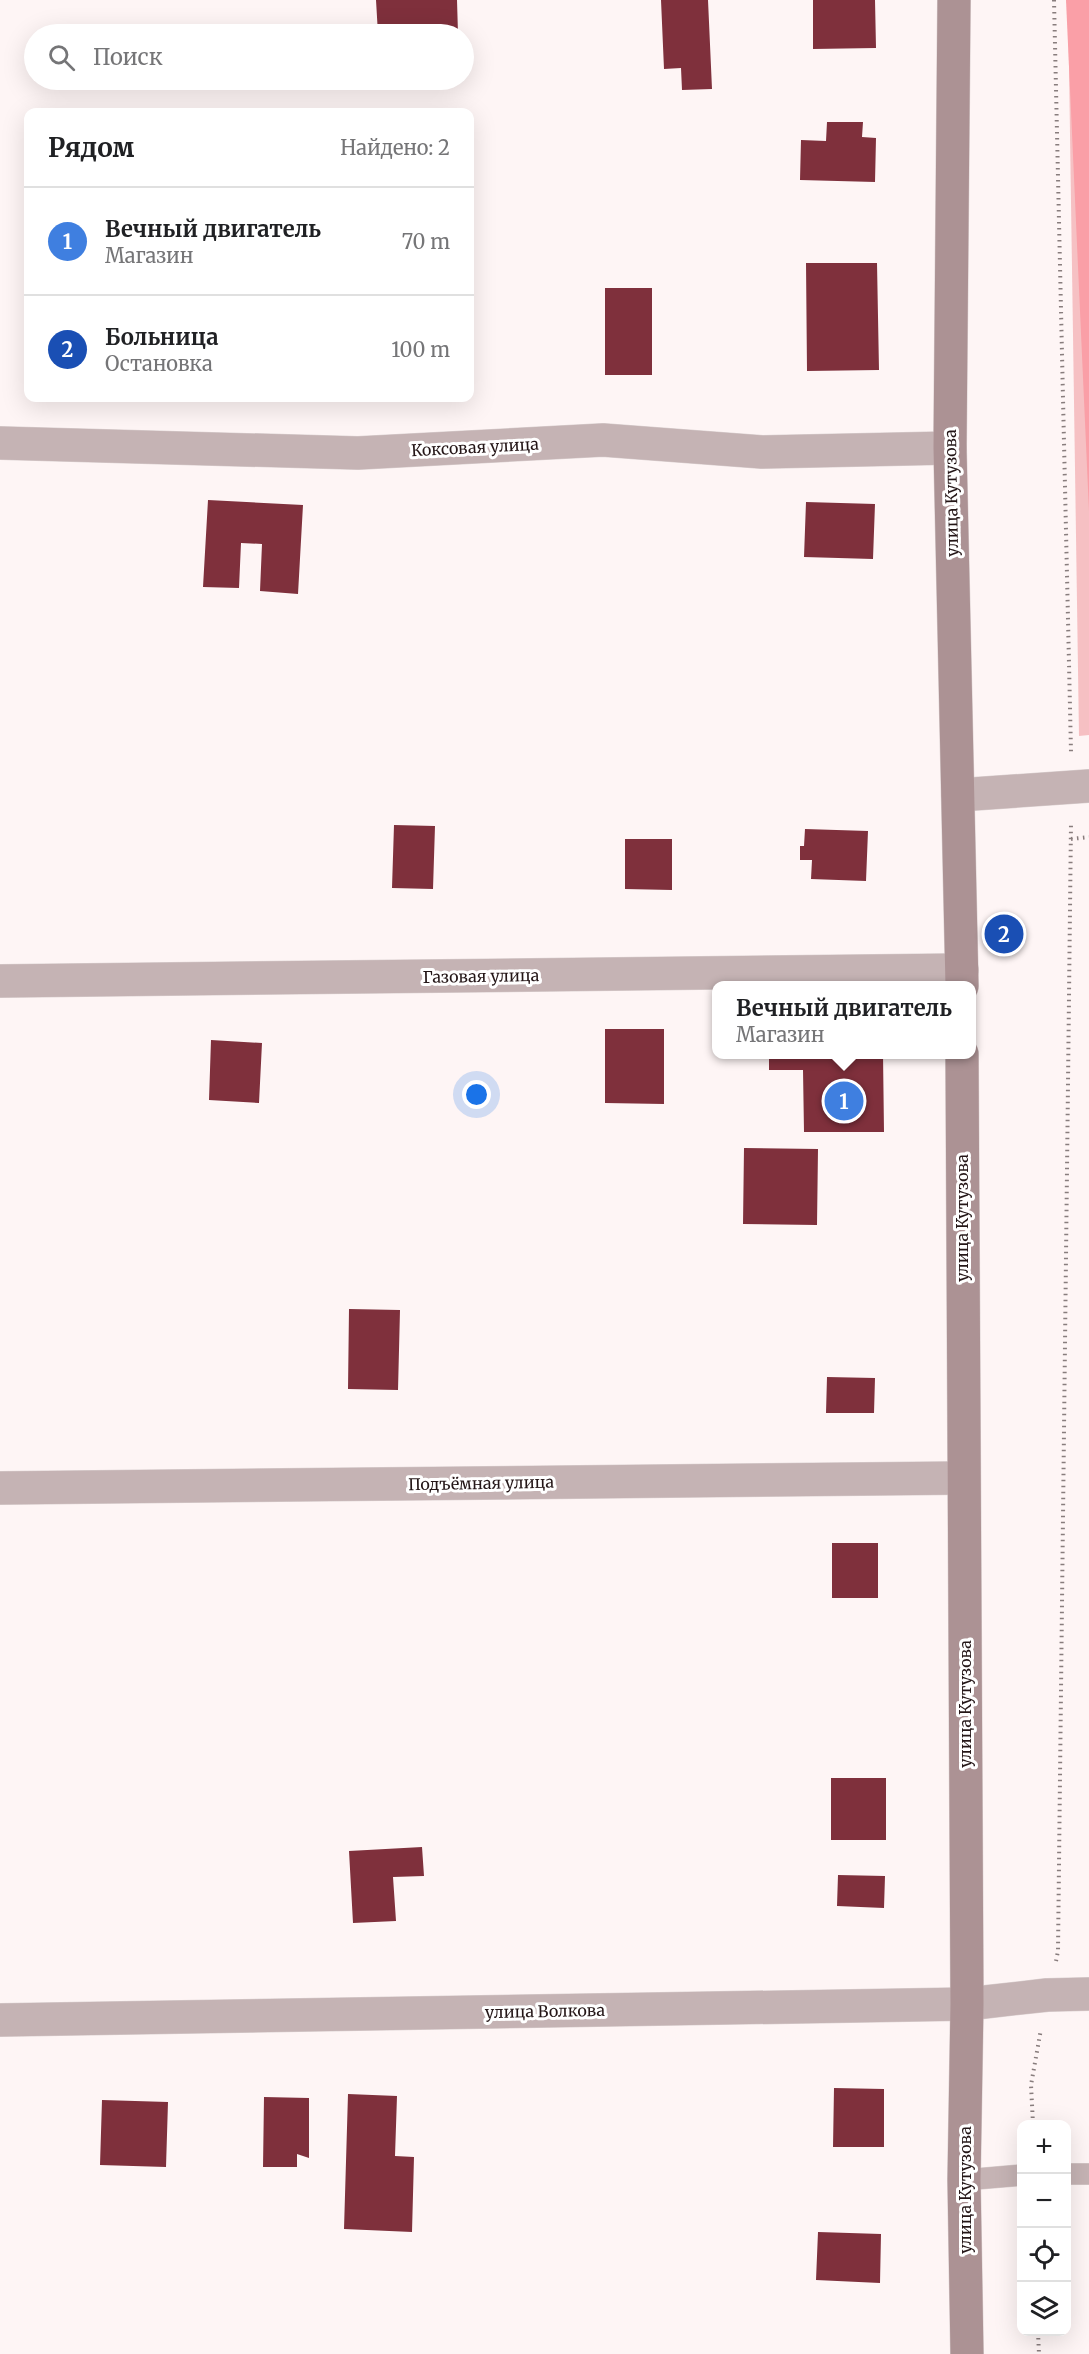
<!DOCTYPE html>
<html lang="ru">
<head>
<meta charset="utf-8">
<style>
	:root { --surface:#fff; --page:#f6f6f6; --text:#202124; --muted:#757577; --line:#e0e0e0; --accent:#bb2a49 }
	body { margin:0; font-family:Merriweather,serif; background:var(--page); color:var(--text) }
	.controls { position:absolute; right:18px; bottom:18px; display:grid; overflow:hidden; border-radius:12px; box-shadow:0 6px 24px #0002 }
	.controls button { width:54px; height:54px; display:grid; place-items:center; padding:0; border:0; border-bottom:2px solid var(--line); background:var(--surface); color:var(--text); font:30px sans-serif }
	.you { position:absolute; left:477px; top:1095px; width:21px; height:21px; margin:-15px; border:4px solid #fff; border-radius:50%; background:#1a73e8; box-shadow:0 0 0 9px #1a73e833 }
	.badge { display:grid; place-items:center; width:39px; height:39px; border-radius:50%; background:var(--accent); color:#fff; font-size:20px; font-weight:700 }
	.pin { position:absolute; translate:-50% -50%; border:3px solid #fff; box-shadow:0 2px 6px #0006 }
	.popup { position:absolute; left:712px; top:981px; width:264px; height:78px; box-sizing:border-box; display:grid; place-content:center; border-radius:12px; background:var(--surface); filter:drop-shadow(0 2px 4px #0005); font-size:20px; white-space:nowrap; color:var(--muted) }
	.popup b { font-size:22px; color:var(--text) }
	.popup::after { content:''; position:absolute; left:50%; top:100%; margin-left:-12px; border:12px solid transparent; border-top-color:var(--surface) }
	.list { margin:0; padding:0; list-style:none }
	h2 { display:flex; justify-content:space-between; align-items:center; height:78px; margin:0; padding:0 24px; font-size:26px }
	h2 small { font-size:20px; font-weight:400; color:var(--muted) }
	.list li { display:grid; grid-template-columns:39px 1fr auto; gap:18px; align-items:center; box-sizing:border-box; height:108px; padding:0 24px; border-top:2px solid var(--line) }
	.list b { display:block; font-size:22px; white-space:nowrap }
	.list p { margin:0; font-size:20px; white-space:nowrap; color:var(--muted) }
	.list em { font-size:20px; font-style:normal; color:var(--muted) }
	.icon { flex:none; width:33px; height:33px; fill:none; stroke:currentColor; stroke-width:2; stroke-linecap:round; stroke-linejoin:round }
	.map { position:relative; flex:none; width:1089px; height:2354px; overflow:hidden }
	.search { position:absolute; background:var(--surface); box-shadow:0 6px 24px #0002; left:24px; top:24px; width:450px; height:66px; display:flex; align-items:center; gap:15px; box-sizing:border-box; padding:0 21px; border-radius:33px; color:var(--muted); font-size:22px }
	.panel { position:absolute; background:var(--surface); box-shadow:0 6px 24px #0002; left:24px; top:108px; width:450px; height:294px; border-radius:12px }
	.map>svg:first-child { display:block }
	.green { fill:#f6c0c3 }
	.forest { fill:#fa9fa7 }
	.building { fill:#7f303c }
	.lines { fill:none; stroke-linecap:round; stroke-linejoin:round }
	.lane-casing { stroke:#dbd1d1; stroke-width:22 }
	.street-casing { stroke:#dbd1d1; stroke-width:34 }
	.secondary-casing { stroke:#dbd1d1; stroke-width:34 }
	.path { stroke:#887d7d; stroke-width:4; stroke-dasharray:1.5 4.5; stroke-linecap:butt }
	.lane { stroke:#c5b3b4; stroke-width:21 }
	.street { stroke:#c5b3b4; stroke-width:33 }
	.secondary { stroke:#ac9294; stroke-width:33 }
	.labels { text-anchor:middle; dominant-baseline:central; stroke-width:6; stroke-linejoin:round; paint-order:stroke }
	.street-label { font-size:16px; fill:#241617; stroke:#fff }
</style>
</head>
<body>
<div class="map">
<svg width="1089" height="2354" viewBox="0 0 1089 2354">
	<rect width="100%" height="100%" fill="#fef5f5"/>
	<!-- green -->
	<path class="green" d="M1068,0H1089V735L1079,736Z"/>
	<!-- forest -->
	<path class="forest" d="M1066,0H1089V511Z"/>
	<!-- building -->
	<path class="building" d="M376,0H457L458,34H378Z
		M661,0H708L712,89L682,90L681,68L664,69Z
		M813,0H875L876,48L813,49Z
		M827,122H863L862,137L876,138L875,182L800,180L801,140L826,141Z
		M806,263H877L879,370L807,371Z
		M605,288H652V375H605Z
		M208,500L303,505L298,594L260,591L262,544L241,543L239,588L203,587Z
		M806,502L875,504L873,559L804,557Z
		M394,825L435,826L433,889L392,888Z
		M805,829L868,831L866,881L811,879L812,860H800V846H804Z
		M625,839H672V890L625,889Z
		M605,1029H664V1104L605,1103Z
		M211,1040L262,1043L259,1103L209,1100Z
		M769,1054H883L884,1132H804L803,1070H769Z
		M744,1148L818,1149L817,1225L743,1224Z
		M349,1309L400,1310L398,1390L348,1389Z
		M827,1377L875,1378L874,1413H826Z
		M832,1543H878V1598H832Z
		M831,1778H886V1840H831Z
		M422,1847L424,1876L393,1877L396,1921L353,1923L349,1851Z
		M838,1875L885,1876L884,1908L837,1906Z
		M834,2088L884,2089V2147H833Z
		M348,2094L397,2096L395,2156L414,2157L412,2232L344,2229Z
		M264,2097L309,2098V2158L297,2154V2167H263Z
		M102,2100L168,2102L166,2167L100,2165Z
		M818,2232L881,2234L880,2283L816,2280Z"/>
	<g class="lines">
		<defs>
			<path id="lane" d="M1066,2174H1089
				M964,2180L1022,2175"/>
			<path id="street" d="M0,443L358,453L603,440L762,452L950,448
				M958,795L1089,786
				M0,981L962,970
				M0,1488L963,1478
				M0,2020L967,2004L1047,1995L1089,1994"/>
			<path id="secondary" d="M954,0L950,448L962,986
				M962,1054L967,2004L964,2180L967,2354"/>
		</defs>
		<!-- lane casing -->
		<use href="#lane" class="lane-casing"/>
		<!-- street casing -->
		<use href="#street" class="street-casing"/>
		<!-- secondary casing -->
		<use href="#secondary" class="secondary-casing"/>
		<!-- path -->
		<path class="path" d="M1054,0L1071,752
			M1071,839L1089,837
			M1056,1961L1058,1951L1071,823
			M1033,2124L1031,2085L1041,2029
			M1038,2332L1039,2354"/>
		<!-- lane -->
		<use href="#lane" class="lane"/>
		<!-- street -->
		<use href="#street" class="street"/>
		<!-- secondary -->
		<use href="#secondary" class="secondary"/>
	</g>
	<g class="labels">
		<!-- street labels -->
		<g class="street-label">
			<text transform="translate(475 447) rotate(-3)">Коксовая улица</text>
			<text transform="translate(951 493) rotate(-91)">улица Кутузова</text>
			<text transform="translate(481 976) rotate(-1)">Газовая улица</text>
			<text transform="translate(962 1218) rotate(-90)">улица Кутузова</text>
			<text transform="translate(481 1483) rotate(-1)">Подъёмная улица</text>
			<text transform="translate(965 1704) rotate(-90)">улица Кутузова</text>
			<text transform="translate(545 2011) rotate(-1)">улица Волкова</text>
			<text transform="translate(965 2190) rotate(-90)">улица Кутузова</text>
		</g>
	</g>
</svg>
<div class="controls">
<button>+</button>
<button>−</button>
<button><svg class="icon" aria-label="locate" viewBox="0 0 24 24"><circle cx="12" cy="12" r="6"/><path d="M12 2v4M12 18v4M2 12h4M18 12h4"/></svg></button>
<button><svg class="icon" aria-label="layers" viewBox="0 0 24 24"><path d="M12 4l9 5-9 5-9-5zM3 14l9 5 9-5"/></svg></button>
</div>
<div class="you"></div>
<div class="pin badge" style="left:844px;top:1101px;background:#3f7fe0">1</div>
<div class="popup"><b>Вечный двигатель</b>Магазин</div>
<div class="pin badge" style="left:1004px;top:934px;background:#1a4fb4">2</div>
<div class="search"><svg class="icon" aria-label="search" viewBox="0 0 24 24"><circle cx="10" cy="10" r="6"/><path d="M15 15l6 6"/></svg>Поиск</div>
<section class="panel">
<h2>Рядом<small>Найдено: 2</small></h2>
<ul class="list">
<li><span class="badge" style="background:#3f7fe0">1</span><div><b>Вечный двигатель</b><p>Магазин</p></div><em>70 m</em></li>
<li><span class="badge" style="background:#1a4fb4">2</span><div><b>Больница</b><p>Остановка</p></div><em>100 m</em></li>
</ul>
</section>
</div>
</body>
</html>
